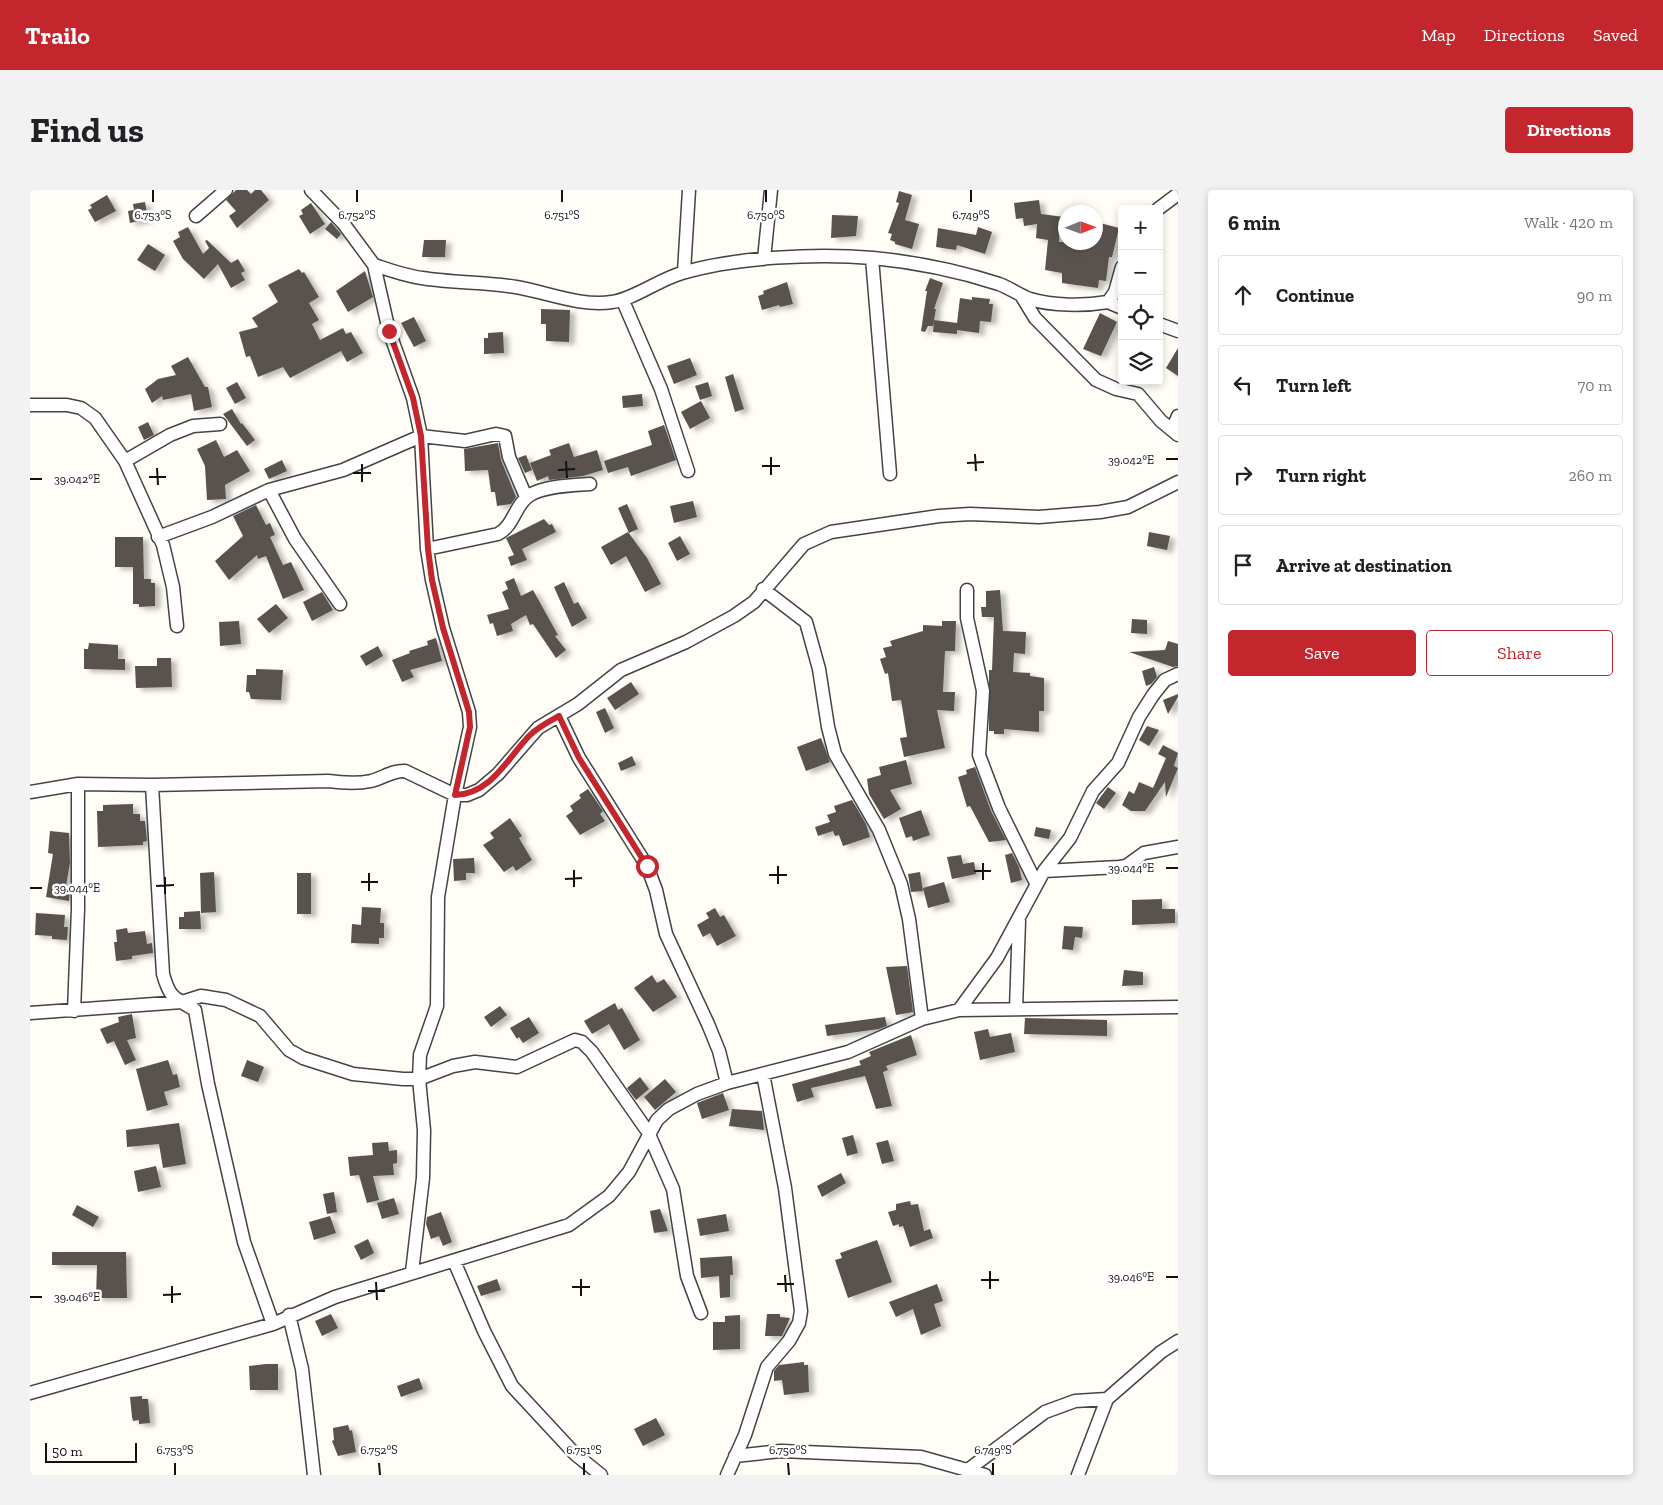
<!DOCTYPE html>
<html lang="en">
<head>
<meta charset="utf-8">
<style>
	:root { --surface:#fff; --page:#f2f2f2; --text:#202124; --muted:#757577; --line:#e0e0e0; --accent:#c4262e }
	body { margin:0; font-family:"Zilla Slab",serif; background:var(--page); color:var(--text) }
	.controls { position:absolute; right:15px; top:15px; display:grid; overflow:hidden; border-radius:5px; box-shadow:0 2px 8px #0003 }
	.controls button { width:45px; height:45px; display:grid; place-items:center; padding:0; border:0; border-bottom:1px solid var(--line); background:var(--surface); color:var(--text); font:25px sans-serif }
	.compass { position:absolute; left:1028px; top:15px; width:45px; height:45px; border-radius:50%; background:var(--surface); box-shadow:0 2px 8px #0003; rotate:89deg }
	.scale { position:absolute; left:15px; bottom:12px; width:92px; box-sizing:border-box; padding-left:5px; border:2px solid #111; border-top:0; font-size:14px; line-height:18px; white-space:nowrap; color:#111; -webkit-text-stroke:4px #fff; paint-order:stroke }
	.stop { position:absolute; width:15px; height:15px; margin:-11px; border:4px solid #c4262e; border-radius:50%; background:#fff }
	.stop.end { background:#c4262e; border-color:#fff; box-shadow:0 1px 5px #0008 }
	.list { margin:0; padding:0; list-style:none }
	h2 { display:flex; justify-content:space-between; align-items:center; height:65px; margin:0; padding:0 20px; font-size:21px }
	h2 small { font-size:16px; font-weight:400; color:var(--muted) }
	.list li { display:grid; grid-template-columns:32px 1fr auto; gap:15px; align-items:center; box-sizing:border-box; height:80px; margin:0 10px 10px; padding:0 10px; border:1px solid var(--line); border-radius:5px }
	.list b { display:block; font-size:19px; white-space:nowrap }
	.list em { font-size:16px; font-style:normal; color:var(--muted) }
	.actions { display:flex; gap:10px; padding:15px 20px }
	.actions a { flex:1; padding:11px 0; border:1px solid var(--accent); border-radius:5px; text-align:center; font-size:18px; color:var(--accent) }
	.actions .main { background:var(--accent); color:#fff }
	.icon { flex:none; width:28px; height:28px; fill:none; stroke:currentColor; stroke-width:2; stroke-linecap:round; stroke-linejoin:round }
	.map { position:relative; flex:none; width:1148px; height:1285px; overflow:hidden; border-radius:5px }
	header { display:flex; align-items:center; gap:30px; box-sizing:border-box; height:70px; padding:0 25px; background:var(--accent); color:#fff }
	header strong { font-size:24px }
	nav { display:flex; gap:28px; margin-inline-start:auto; font-size:18px }
	.intro { display:flex; align-items:center; justify-content:space-between; box-sizing:border-box; height:120px; padding:0 30px }
	h1 { margin:0; font-size:35px }
	.button { padding:12px 22px; border-radius:5px; background:var(--accent); color:#fff; font-size:18px; font-weight:700 }
	main { display:flex; gap:30px; padding:0 30px }
	aside { flex:1; background:var(--surface); border-radius:5px; box-shadow:0 2px 8px #0003 }
	.map>svg:first-child { display:block }
	.building { fill:#5a524d; filter:url(#shadow) }
	.lines { fill:none; stroke-linecap:round; stroke-linejoin:round }
	.minor-casing { stroke:#444; stroke-width:15 }
	.minor { stroke:#fff; stroke-width:12 }
	.route { stroke:#c4262e; stroke-width:6 }
	.ticks { fill:none; stroke:#111; stroke-width:2 }
	.ticks-label { font-size:12px; text-anchor:middle; fill:#111; stroke:#fff; stroke-width:5; stroke-linejoin:round; paint-order:stroke }
</style>
</head>
<body>
<header>
<strong>Trailo</strong>
<nav><a>Map</a><a>Directions</a><a>Saved</a></nav>
</header>
<div class="intro"><h1>Find us</h1><a class="button">Directions</a></div>
<main>
<div class="map">
<svg width="1148" height="1285" viewBox="0 0 1148 1285">
	<defs>
		<filter id="shadow"><feDropShadow dx="5.5" dy="3" stdDeviation="2.5" flood-color="#0004"/></filter>
	</defs>
	<rect width="100%" height="100%" fill="#fffdf5"/>
	<!-- building -->
	<path class="building" d="M206,0H217L221,4L225,0H231L239,10L207,38L199,26L206,21L196,10Z
		M869,1L882,5L875,30L889,34L882,59L865,54V52L860,50L862,44L858,43L869,13L866,12Z
		M77,5L86,21L65,32L58,20L62,18L60,15Z
		M1009,10L1011,24L1034,27V30H1030L1029,52H1066V32L1089,38L1082,67H1079L1076,91L1069,90L1068,98L1032,93V83L1015,80L1018,50L1006,48L1007,34L994,36L993,28L986,29L984,13Z
		M115,12L118,29L100,33L98,21L104,20L103,14Z
		M281,13L295,34L280,44L269,26L273,24L271,20Z
		M802,25L828,26L826,46L801,48Z
		M301,32L311,44L307,49L295,39Z
		M158,37L173,64L179,58L175,51L177,50L201,73L208,69L215,81L211,83L215,90L201,98L188,74L174,89L153,69L143,51L150,47L148,42Z
		M948,37L962,42L955,64L927,55L926,60L906,57L908,38L946,45Z
		M394,50H416L415,67H392Z
		M118,54L135,65L125,81L107,70Z
		M269,79L272,83L274,82L289,107L279,113L289,130L282,134L290,150L313,138L316,144L321,142L333,163L317,172L311,161L260,188L253,177L228,187L220,166L216,167L209,142L228,137L222,128L248,112L238,95Z
		M335,81L343,107L318,122L306,101Z
		M900,88L913,93L904,119H906L903,136H898L895,142L891,141L897,101H895Z
		M757,92L763,114L750,117L749,115L732,120L728,106L734,104L733,101Z
		M942,107L960,109L959,114H963L961,132L950,131L949,143L927,140V144L903,142L904,130L927,133L930,108L942,110Z
		M511,119L540,120L539,152L516,151V134H511Z
		M1070,123L1087,132L1071,166L1053,159Z
		M384,127L396,151L384,157L371,133Z
		M473,142L474,163L454,164V148H458V143Z
		M1148,158V186L1136,178Z
		M158,167L175,197H178L182,217L164,221L161,204L133,210L132,206L122,213L115,199L128,189L146,185L141,176Z
		M660,168L667,185L644,194L637,176Z
		M703,184L714,219L705,222L695,187Z
		M207,192L216,208L205,214L196,198Z
		M678,192L682,206L670,210L665,196Z
		M612,204L613,216L593,218L592,206Z
		M671,211L680,228L660,239L651,222Z
		M202,219L211,234L212,233L225,250L217,256L193,224Z
		M118,232L124,245L114,250L108,237Z
		M634,235L646,270L601,286L598,277L578,283L574,271L622,255L618,241Z
		M186,250L194,267L207,260L220,281L195,295L196,309L177,310L175,276L167,259Z
		M468,253L471,270L486,307L481,314L467,316L465,302H461L458,280L435,281L434,259Z
		M539,253L544,267L567,260L573,280L553,286L519,290L518,286L507,291L500,273L521,265L519,260Z
		M496,265L502,280L495,283L488,268Z
		M252,270L257,281L239,289L234,279Z
		M663,311L667,327L644,333L640,316Z
		M597,314L608,339L599,343L588,318Z
		M226,315L236,335L240,333L245,345L240,347L253,375L261,372L274,400L253,409L236,366L228,369L227,365L199,390L185,371L213,346L203,326Z
		M514,329L519,335L522,334L526,342L492,359L497,370L481,376L478,367L484,365L476,348Z
		M598,342L617,368L631,394L615,402L596,366L581,375L571,357Z
		M1119,342L1140,346L1137,360L1117,356Z
		M650,346L660,364L647,371L638,353Z
		M85,347H113L114,389H121V393H125V416L109,417V414H103V377H85Z
		M484,388L491,406L503,400L528,445L525,446L536,460L526,468L503,434L500,435L496,425L481,434L483,441L467,446L463,433L460,434L457,425L479,419L472,402L478,399L475,392Z
		M534,392L544,414L548,412L557,428L542,437L524,397Z
		M970,400L973,441L996,442L995,464L984,463L983,482L1000,483V486L1014,488V521H1009V542L974,539V544H964V541H959V480H962L964,427H952L951,417H956V401Z
		M292,402L303,420L282,431L273,412Z
		M246,414L258,428L239,443L227,429Z
		M1102,429L1117,430V444L1101,443Z
		M209,431L211,454L190,456L189,432Z
		M912,431H926L925,461H915L913,502H925L924,521L907,520L915,558L874,567L870,548L877,547L871,510L862,511L858,483L855,484L850,469L856,467L853,458L862,456L860,451L893,441V435L912,436Z
		M406,448L412,471L380,480L384,487L372,492L362,470L380,463L379,461L398,455L397,451Z
		M1138,451L1148,454V476L1143,477L1099,462L1135,460Z
		M59,453L88,455V469H95V480L54,479V459H58Z
		M348,456L353,466L336,476L330,466Z
		M127,468H141L142,497L106,498L105,476H127Z
		M1124,477L1127,487L1121,494L1116,496L1112,481Z
		M226,479L253,480L251,510L221,509L219,502H216L217,485H226Z
		M601,492L609,504L585,520L577,508Z
		M1148,504V507L1138,524L1133,510Z
		M575,518L584,538L575,543L566,522Z
		M1117,536L1129,540L1119,556L1109,550Z
		M791,548L800,572L776,581L767,557Z
		M1133,555L1148,563L1144,576L1148,578L1136,607L1135,592L1115,621H1101L1092,615L1099,601L1104,604L1109,592L1123,598L1136,568L1128,564Z
		M602,566L606,575L591,581L588,573Z
		M876,570L882,594L860,600L871,619L854,629L839,604L837,589L851,585L849,577Z
		M945,577L961,621L976,650L959,652L940,616L937,617L928,587L937,584L936,580Z
		M1078,597L1086,603L1074,619L1066,613Z
		M558,599L573,621L570,624L575,631L550,645L536,626L543,621L540,616L551,608L549,605Z
		M822,610L836,634L840,647L813,656L809,645L805,646L803,641L788,646L785,637L800,632L797,625L806,622L804,616Z
		M103,614V624H110V631H115L117,651L113,652V655L68,657L67,621H73V615Z
		M891,620L900,645L883,651L882,646L876,648L869,628Z
		M480,628L492,646L489,648L502,670L486,681L483,676L474,682L453,655L464,648L460,643Z
		M1006,637L1021,640L1019,649L1004,646Z
		M20,641L39,643L40,673L36,696L40,697L39,711L16,707L23,664L18,663Z
		M982,663L989,677L992,690L981,693L975,665Z
		M931,665L933,674L944,672L946,684L922,689L917,667Z
		M444,668L445,683H436V690L424,691L423,669Z
		M184,682L186,722L171,723L170,683Z
		M890,682L893,701L881,702L878,684Z
		M267,683H281V724H267Z
		M914,692L920,712L898,718L893,698Z
		M1132,709V719H1145V733L1102,735V710Z
		M332,717L351,718L350,733H354V748H349V754L321,753L322,734L331,735Z
		M685,718L690,727L694,725L706,746L687,756L680,743L673,747L667,735L679,728L676,723Z
		M170,721L171,739H149V727H154V722Z
		M6,723L35,725L34,737H38L37,750L22,749V746L5,745Z
		M1034,736L1053,737L1052,748L1045,747L1043,760L1032,759Z
		M97,738L98,743L115,741L117,754L122,753L123,763L102,766V769L86,771L84,752H87L86,740Z
		M877,776L883,822L866,825L856,777Z
		M1094,780L1113,782V795L1092,796Z
		M622,785L627,793L634,789L647,807L623,822L604,798Z
		M585,813L588,820L592,818L610,850L594,860L579,834L562,844L554,831Z
		M470,816L477,825L461,837L454,827Z
		M102,824L106,848L97,850L106,870L95,875L84,851L77,854L70,839L89,832L88,827Z
		M499,827L509,843L493,853L489,847L487,849L480,838Z
		M855,827L857,836L849,839L797,846L795,835Z
		M995,828L1077,830V846L994,844Z
		M958,839L960,847L981,843L985,862L950,870L944,842Z
		M881,845L887,865L856,876L858,880L853,882L862,916L846,919L835,886L781,898L784,907L767,912L762,894L831,875L829,871L841,866L839,862Z
		M138,870L143,885L147,884L150,897L134,902L138,915L117,921L106,879Z
		M217,870L234,877L228,892L211,886Z
		M610,887L619,899L606,910L597,898Z
		M635,889L646,902L625,920L614,907Z
		M693,903L699,920L672,929L667,913Z
		M702,919L732,921L734,940L699,936Z
		M149,933L156,974L133,978L129,954L97,957L96,940Z
		M823,945L828,963L817,966L812,948Z
		M858,950L864,971L852,974L846,953Z
		M358,952L359,961L367,960V973L363,974L364,985L343,986L349,1010L337,1013L329,985L320,986L318,967L343,965L342,953Z
		M126,976L131,997L108,1002L104,981Z
		M811,983L816,993L792,1007L787,996Z
		M304,1002L307,1022L297,1024L293,1004Z
		M364,1008L369,1024L352,1029L347,1013Z
		M880,1011L881,1015L888,1014L894,1041L900,1039L903,1048L880,1057L873,1036L869,1037V1034L863,1036L858,1022L866,1020V1014Z
		M47,1015L69,1027L63,1037L42,1025Z
		M630,1019L638,1041L624,1043L620,1021Z
		M411,1022L422,1052L413,1056L409,1046L401,1049L396,1034L397,1027Z
		M696,1024L699,1041L670,1046L667,1029Z
		M300,1026L306,1043L284,1050L279,1032Z
		M338,1049L344,1063L331,1070L324,1056Z
		M847,1050L862,1092L818,1108L805,1070L812,1068L810,1063Z
		M22,1062H96L97,1108H66L67,1075H22Z
		M702,1066L703,1085H700V1107L690,1108L689,1086L671,1088L670,1068Z
		M467,1089L471,1100L451,1106L447,1096Z
		M907,1094L913,1111L904,1114L911,1136L891,1145L883,1119L866,1127L859,1112Z
		M301,1124L308,1138L292,1146L285,1131Z
		M737,1124H750V1127L760,1128L752,1146H735Z
		M710,1125V1159L683,1160V1132H695V1126Z
		M774,1172V1175H778L779,1202L754,1205L752,1190L744,1191V1181L749,1175Z
		M236,1174H248V1200H220L219,1176Z
		M389,1188L393,1199L371,1207L367,1196Z
		M112,1206V1209H118L120,1233L109,1234V1230L103,1231L102,1227L100,1207Z
		M626,1228L635,1245L613,1256L604,1239Z
		M318,1235L320,1241L322,1240L326,1262L308,1266L302,1251L304,1250L303,1238Z"/>
	<g class="lines">
		<defs>
			<path id="minor" d="M281,0L313,33L344,75L359,141L383,208L391,246L397,359L402,390L413,438L439,522L440,537L425,605L408,707L407,816L390,865L389,889L394,940L393,988L382,1082
				M1128,19L1148,4
				M166,26L196,0
				M842,68L860,284
				M734,69L741,0
				M344,75C360,80 376,86 392,88C423,93 455,92 486,97C516,102 551,117 582,112C604,109 628,90 652,83C706,67 787,63 843,68C885,72 929,81 969,94C980,98 989,105 1000,109C1023,116 1054,116 1078,112L1085,102L1092,77
				M654,82L659,0
				M991,105L1005,128L1066,190L1086,199L1108,204L1131,231L1148,245
				M593,111L631,199L658,281
				M1078,112L1092,118
				M1129,134L1148,141
				M0,215H37L51,218L65,228L95,271L133,355L143,397L147,436
				M1142,240L1148,226
				M95,271L140,245L163,236L190,234
				M239,300L265,349L310,414
				M128,347L182,327L239,300L313,280L391,246L435,251L466,244L475,246L479,267L496,307
				M397,359L468,344C483,336 484,319 496,308C508,296 543,295 560,294
				M733,399L776,432L789,479L798,537L805,564L849,640L871,694L879,729L892,829
				M937,400V428L953,501L949,565L969,618L1006,693
				M529,526L549,568L617,676L626,700L636,744L678,834L689,861L697,893
				M122,595L133,784C140,809 144,807 165,820L178,894L214,1052L243,1134
				M0,602L48,594L122,595L298,591C313,593 327,594 341,591C353,588 363,580 375,581L425,605H437L449,600L468,584L508,538L548,514L591,480L656,452L704,426L724,412L774,354L801,342L909,326L940,324L1009,327L1070,322L1098,317L1148,292
				M1014,681L1040,648L1063,601L1088,573L1109,527L1123,505L1135,490L1148,484
				M986,819L989,731
				M929,820L967,768L1014,681L1089,677L1096,676L1114,663L1148,657
				M44,821L48,719V594
				M0,823L152,812L171,806L196,810L230,826L259,860L273,868L323,884L373,889H389L423,876L445,872L487,877L545,850L552,852L562,862L618,942L643,999L657,1086L671,1123
				M424,1071L454,1141L482,1196L545,1264L571,1285
				M259,1125L272,1179L284,1285
				M0,1203L243,1134L305,1107L539,1035L579,1006L599,982L627,930L639,919L667,904L697,893L818,862L892,829L929,820L1148,817
				M705,1266L751,1261L891,1267L955,1285
				M939,1279L1015,1222L1045,1211L1077,1209
				M697,1285L715,1245L737,1177L759,1151L769,1133L771,1121L755,998L733,884
				M1048,1285L1077,1209L1131,1162L1148,1151"/>
		</defs>
		<!-- minor casing -->
		<use href="#minor" class="minor-casing"/>
		<!-- minor -->
		<use href="#minor" class="minor"/>
	</g>
	<g class="lines">
		<!-- route -->
		<path class="route" d="M359,141L383,208L391,246L398,359L402,390L413,438L439,522L440,537L425,605C461,604 477,569 499,546C508,537 518,532 529,526L549,568L617,676"/>
	</g>
	<!-- ticks -->
	<path class="ticks" d="M123,0V12M327,0V12M532,0V12M736,0V12M941,0V12M945,264L946,281M741,267V285M1136,269H1148M536,271L537,288M937,273L954,272M332,274V292M732,276H750M127,278L128,295M528,280L545,279M323,283H341M119,287H136M0,289H12M953,673V690M748,676V694M1136,678H1148M544,680V697M944,681H961M339,683V701M739,685H757M135,687V704M535,689L552,688M331,692H348M126,696L144,695M0,698H12M960,1081V1099M755,1085L756,1102M1136,1087H1148M551,1089V1106M951,1090H969M346,1092L347,1110M747,1094H764M142,1096V1113M542,1097H560M338,1101H355M133,1105L151,1104M0,1107H12M145,1273V1285M349,1273L350,1285M554,1273V1285M758,1273L759,1285M963,1273V1285"/>
	<g class="ticks-label">
		<text x="123" y="29">6.753°S</text>
		<text x="327" y="29">6.752°S</text>
		<text x="532" y="29">6.751°S</text>
		<text x="736" y="29">6.750°S</text>
		<text x="941" y="29">6.749°S</text>
		<text x="1101" y="274">39.042°E</text>
		<text x="47" y="293">39.042°E</text>
		<text x="1101" y="682">39.044°E</text>
		<text x="47" y="702">39.044°E</text>
		<text x="1101" y="1091">39.046°E</text>
		<text x="47" y="1111">39.046°E</text>
		<text x="145" y="1264">6.753°S</text>
		<text x="349" y="1264">6.752°S</text>
		<text x="554" y="1264">6.751°S</text>
		<text x="758" y="1264">6.750°S</text>
		<text x="963" y="1264">6.749°S</text>
	</g>
</svg>
<div class="controls">
<button>+</button>
<button>−</button>
<button><svg class="icon" aria-label="locate" viewBox="0 0 24 24"><circle cx="12" cy="12" r="6"/><path d="M12 2v4M12 18v4M2 12h4M18 12h4"/></svg></button>
<button><svg class="icon" aria-label="layers" viewBox="0 0 24 24"><path d="M12 4l9 5-9 5-9-5zM3 14l9 5 9-5"/></svg></button>
</div>
<svg class="compass" viewBox="-18 -18 36 36"><path d="M0-13l5 13h-10z" fill="#e53935"/><path d="M0 13l5-13h-10z" fill="#757577"/></svg>
<div class="scale">50 m</div>
<div class="stop" style="left:617px;top:676px"></div>
<div class="stop end" style="left:359px;top:141px"></div>
</div>
<aside>
<h2>6 min<small>Walk · 420 m</small></h2>
<ul class="list">
<li><svg class="icon" aria-label="ahead" viewBox="0 0 24 24"><path d="M12 20V5M6 11l6-6 6 6"/></svg><div><b>Continue</b></div><em>90 m</em></li>
<li><svg class="icon" aria-label="left" viewBox="0 0 24 24"><path d="M17 20v-9H6M10 6l-5 5 5 5"/></svg><div><b>Turn left</b></div><em>70 m</em></li>
<li><svg class="icon" aria-label="right" viewBox="0 0 24 24"><path d="M7 20v-9h11M14 6l5 5-5 5"/></svg><div><b>Turn right</b></div><em>260 m</em></li>
<li><svg class="icon" aria-label="arrive" viewBox="0 0 24 24"><path d="M6 21V4h12l-3 4 3 4H6"/></svg><div><b>Arrive at destination</b></div></li>
</ul>
<div class="actions"><a class="main">Save</a><a>Share</a></div>
</aside>
</main>
</body>
</html>
